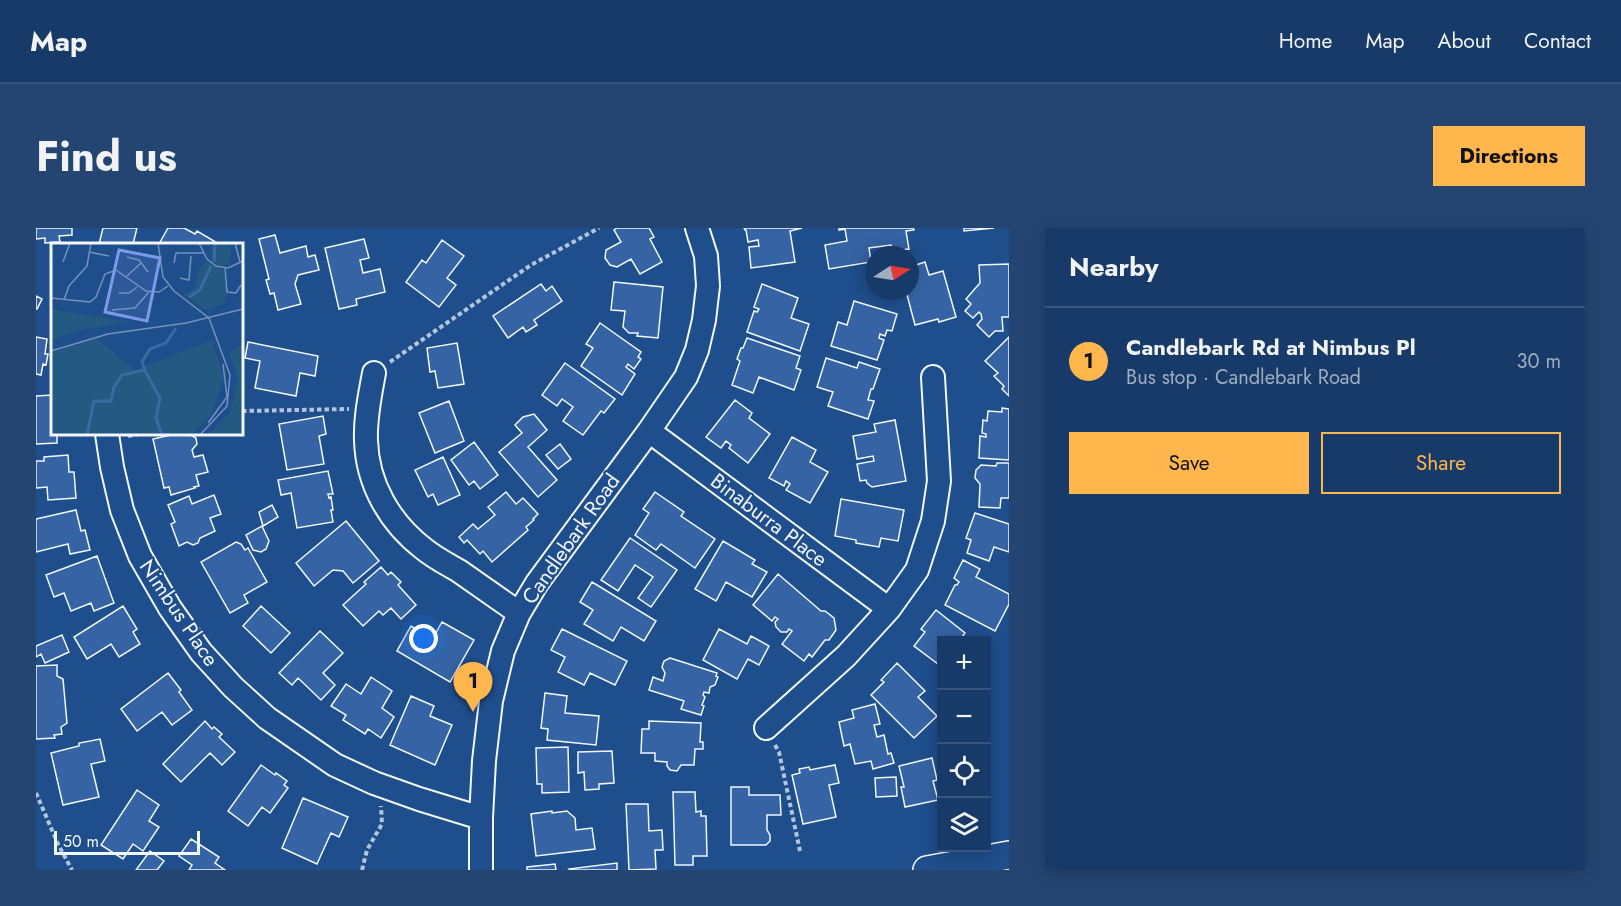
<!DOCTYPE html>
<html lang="en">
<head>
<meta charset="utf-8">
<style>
	:root { --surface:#173a69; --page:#244571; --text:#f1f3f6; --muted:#9eadc0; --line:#36547d; --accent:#ffb74d }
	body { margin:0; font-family:Jost,sans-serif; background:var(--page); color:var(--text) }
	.controls { position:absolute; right:18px; bottom:18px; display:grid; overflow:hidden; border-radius:0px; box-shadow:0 3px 15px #0003 }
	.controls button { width:54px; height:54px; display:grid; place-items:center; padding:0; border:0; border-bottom:2px solid var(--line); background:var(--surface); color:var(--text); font:30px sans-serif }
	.compass { position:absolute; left:829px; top:18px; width:54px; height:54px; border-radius:50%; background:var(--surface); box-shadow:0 3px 15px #0003; rotate:78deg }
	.scale { position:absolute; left:18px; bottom:15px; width:146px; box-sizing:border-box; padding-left:6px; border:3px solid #f2f6ff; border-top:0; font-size:16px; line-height:21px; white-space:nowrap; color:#f2f6ff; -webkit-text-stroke:4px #1f4e8c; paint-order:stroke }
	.you { position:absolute; left:388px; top:411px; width:21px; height:21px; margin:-15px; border:4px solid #fff; border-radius:50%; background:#1a73e8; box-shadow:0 0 0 9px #1a73e833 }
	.badge { display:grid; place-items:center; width:39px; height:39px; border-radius:50%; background:var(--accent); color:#111; font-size:20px; font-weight:700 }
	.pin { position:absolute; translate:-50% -50px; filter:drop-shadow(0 2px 3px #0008) }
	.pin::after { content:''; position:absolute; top:32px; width:21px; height:18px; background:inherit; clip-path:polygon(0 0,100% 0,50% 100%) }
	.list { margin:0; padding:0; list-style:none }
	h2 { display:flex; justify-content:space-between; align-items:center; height:78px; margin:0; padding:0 24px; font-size:26px }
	h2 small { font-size:20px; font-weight:400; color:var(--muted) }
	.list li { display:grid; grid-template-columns:39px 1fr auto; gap:18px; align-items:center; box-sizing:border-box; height:108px; padding:0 24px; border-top:2px solid var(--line) }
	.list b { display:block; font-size:22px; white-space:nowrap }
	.list p { margin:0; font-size:20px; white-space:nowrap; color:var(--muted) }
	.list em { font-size:20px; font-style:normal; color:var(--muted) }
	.actions { display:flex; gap:12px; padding:18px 24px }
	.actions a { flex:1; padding:14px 0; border:2px solid var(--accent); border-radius:0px; text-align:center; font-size:21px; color:var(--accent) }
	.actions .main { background:var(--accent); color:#111 }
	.icon { flex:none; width:33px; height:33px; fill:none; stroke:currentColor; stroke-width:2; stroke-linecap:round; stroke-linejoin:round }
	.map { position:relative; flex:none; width:973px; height:642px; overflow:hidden; border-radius:0px }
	header { display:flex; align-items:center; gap:36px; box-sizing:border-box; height:84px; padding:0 30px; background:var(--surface); border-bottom:2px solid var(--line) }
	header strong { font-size:28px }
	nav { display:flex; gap:33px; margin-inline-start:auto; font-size:21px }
	.intro { display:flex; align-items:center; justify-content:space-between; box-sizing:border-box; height:144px; padding:0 36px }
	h1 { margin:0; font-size:42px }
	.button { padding:15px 27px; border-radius:0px; background:var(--accent); color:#111; font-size:21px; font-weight:700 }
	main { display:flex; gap:36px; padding:0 36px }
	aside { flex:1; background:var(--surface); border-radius:0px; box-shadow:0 3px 15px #0003 }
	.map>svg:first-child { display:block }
	.building { fill:#3563a3; stroke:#f2f6ff; stroke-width:1.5 }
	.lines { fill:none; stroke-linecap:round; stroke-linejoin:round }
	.minor-casing { stroke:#f2f6ff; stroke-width:26 }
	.major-casing { stroke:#f2f6ff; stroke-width:30 }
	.path { stroke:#b3c4dc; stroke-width:4; stroke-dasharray:4.5 3; stroke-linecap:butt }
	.minor { stroke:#1f4e8c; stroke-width:22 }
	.major { stroke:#1f4e8c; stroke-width:27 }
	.labels { text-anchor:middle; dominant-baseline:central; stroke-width:4.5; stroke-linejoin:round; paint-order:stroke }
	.street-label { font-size:21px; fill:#f2f6ff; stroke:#1f4e8c }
	.inset-river { fill:none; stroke:#3b69a3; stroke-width:3 }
	.inset-road { fill:none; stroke:#7391ba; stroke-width:1.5 }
	.view { fill:#7d9aea; fill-opacity:0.15; stroke:#7d9aea; stroke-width:3 }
	.inset-edge { fill:none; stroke:#f2f6ff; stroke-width:3 }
</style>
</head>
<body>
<header>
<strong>Map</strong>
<nav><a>Home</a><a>Map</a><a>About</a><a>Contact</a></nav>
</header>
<div class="intro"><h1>Find us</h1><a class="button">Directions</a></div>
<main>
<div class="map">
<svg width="973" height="642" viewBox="0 0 973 642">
	<rect width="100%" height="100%" fill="#1f4e8c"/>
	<!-- building -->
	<path class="building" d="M0,0H36V7L23,8L24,14L9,15V10L0,11Z
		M67,0H101L97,16H63Z
		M132,0H148L159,6L161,3L183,16H123Z
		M581,0H613L618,9L614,11L626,34L604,46L595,31L581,39L574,37L569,30L570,22L585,14L578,2Z
		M708,0H766L754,3L759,34L715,40L713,19L723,18L722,12L712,14L710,2H709Z
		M803,0H877L878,2L870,3L873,21L857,23L855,17L833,20L835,34L793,41L789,17L811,13L809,1L803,2Z
		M928,0H958L928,3Z
		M239,7L244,25L270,18L272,29L279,27L283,42L262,47L259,56L265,76L242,82L238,65L234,66L230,52L233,51L223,11Z
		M328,11L333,30L324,32L327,45L344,41L349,64L320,71L321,77L303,81L289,20Z
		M406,12L428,28L411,50L420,57L403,79L370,54L386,32L390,35Z
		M889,34L893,47L907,43L920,89L903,94L902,91L879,97L870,63H874V39Z
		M973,36V89H966L967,103H959L953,109L941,97L946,91L945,86L943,84L937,90L929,83L935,76L930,71L944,55L943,37Z
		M578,54L627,59L622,110L601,108L602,105H593L587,99L589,83L575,82Z
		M505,56L510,63L516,58L526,73L498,92L501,97L490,104L487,99L472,110L457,88Z
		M726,56L762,70L755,90L773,96L764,123L711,104L718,83L721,84L723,81L718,79Z
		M0,68L6,71L1,81H0Z
		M818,73L861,86L856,103L851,102L849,108L844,106L843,110L848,112L841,132L795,118L802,94L811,97Z
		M564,95L605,124L602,129L605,131L598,141L592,136L590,139L599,146L586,167L545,138L557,120L550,116Z
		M0,109L11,111L9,126H12L10,137L7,136L5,147L0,146Z
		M973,109V168L966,161L968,158L958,148L962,145L949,133Z
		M711,110L764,128L760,140L765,142L758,162L723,149L717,165L696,157L704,133L701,131L705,120H707Z
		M212,114L282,128L279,148L264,145L260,168L219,160L224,133L209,130Z
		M421,115L428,156L402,160L399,143L394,144L391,120Z
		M790,130L821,140L823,134L844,141L837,161H835L832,172L838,173L832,191L792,178L797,164L781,159Z
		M529,135L579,171L568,185L565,183L547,207L527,193L537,179L526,171L521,178L506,167Z
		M16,167V206H21V215L0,216V168Z
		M699,172L716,185L713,190L734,206L712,235L693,220L695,217L690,213L685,220L670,209Z
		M413,173L428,213L399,225L383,185Z
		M966,180L973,181V232L943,230L944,208L950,209V206L946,205L947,192L951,193L952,183L966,184Z
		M498,186L511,202L492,219L521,252L502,269L463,224L486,205L479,197L487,189Z
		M287,188L290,206L283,208L288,236L251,242L243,196Z
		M859,192L870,253L836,259L831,255L830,252L824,253L821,236L838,233L837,228L821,231L817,208L840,204L838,196Z
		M139,206H153L160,210L161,216L156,222L158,229L167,227L172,244L160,247L163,258L158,259L159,260L135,267L133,259L128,260L117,211Z
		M756,209L780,222L774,234L792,244L774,275L750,262L754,256L750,253L748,258L733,250Z
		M438,214L462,247L444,261L438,253L433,257L415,232Z
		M524,216L535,231L522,241L510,227Z
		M32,227L33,244H38L40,270L12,272L11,259L0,260V233H8V229Z
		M407,229L424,267L402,277L397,266L392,269L379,242Z
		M961,235H973V270H965L964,280L943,279L944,256L939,250L940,242L945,237L960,238Z
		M292,243L297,266H292L293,270L295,269L297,282H295L297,294L261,300L255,265L245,267L242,252Z
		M470,264L480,276L487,270L502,286L497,291L498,292L490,299L492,302L456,334L447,323L444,326L431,312L428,315L423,309L437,296L442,301L459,287L452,279Z
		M619,264L648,284L645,288L679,311L659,340L625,316L620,322L599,307L613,285L607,281Z
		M178,267L185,286L174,290L179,303L164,310L162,315L157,317L151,314L143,318L135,296L139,294L132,277L153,268L156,276Z
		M805,271L868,282L862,313L845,310L843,319L820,315V312L799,308Z
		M236,277L242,289L227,298L223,284Z
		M40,282L45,303L49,302L54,322L34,326L32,316L0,324V291Z
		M939,285L973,296V324L958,319L953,333L931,325L935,312L930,310Z
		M310,293L343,333L317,355L307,343L297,342L278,358L260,335Z
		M226,298L233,313L230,321L225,324L217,322L210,307Z
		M594,310L641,342L615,379L602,370L617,349L599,337L582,363L565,352Z
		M687,313L719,332L716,336L731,344L716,369L690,354L680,373L659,361Z
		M200,314L205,316L209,322L212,320L231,354L208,367L212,375L194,385L165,334Z
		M61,328L78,375L58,383L55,375L35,383L28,365L18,369L10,347Z
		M927,332L944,341L940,349L973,366V376L959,403L909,377L919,357H921L923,354L918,350Z
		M345,339L352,347L355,344L365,354L362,357L380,377L365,391L355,380L347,387L343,383L327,398L307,377L330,356L328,354Z
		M742,346L785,383H789L798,390L800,402L793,412H789L776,429L773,426L768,433L746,416L756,403L753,401L751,404H745L740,399L739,394L742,391L739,389L736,393L717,377Z
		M556,354L620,393L608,413L585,399L577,413L548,396L557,382L544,374Z
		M87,378L101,401L97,404L104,416L83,429L75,416L51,431L38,409Z
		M225,378L254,405L235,425L207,398Z
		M900,382L929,405L924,412H906V439L878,418L889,404L885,401Z
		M406,394L438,412L414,454L361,423L375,398L397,410Z
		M526,401L591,433L579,457L554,445L548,457L522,444L529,429L515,422Z
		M683,401L711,416L715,408L733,418L723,437L712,431L701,451L667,432Z
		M284,403L307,425L287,445L299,457L285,472L262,450L256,457L243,445Z
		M26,407L33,424L9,435L5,426L0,429V418Z
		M634,430L681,445L680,448L682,449L679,457L674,459L673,465L668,464L667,467L669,469L666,477L668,478L665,487L645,481L648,473L613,462L617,449L627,453L629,445L626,439L628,433Z
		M861,435L889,463L882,469L901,488L878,510L835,467L848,454L845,452Z
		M21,437V448L27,451L31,495L25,499L26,506L18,507L19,510L0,511V438Z
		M132,445L145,462L143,464L156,482L136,497L126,484L101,503L85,481Z
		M335,449L356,463L346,480L358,489L345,510L332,501L329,506L307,492L310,487L295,478L310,456L325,466Z
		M509,465L531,468L529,485L563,488L560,517L511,512L512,501L505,500Z
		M375,468L398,478L394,488L416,497L399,537L354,517Z
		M839,476L844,496L838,497L841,509L848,507L852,526L855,525L858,535L837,541L835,533L819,536L814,516L808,518L803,494L818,490L816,482Z
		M169,493L176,501L178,499L186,506L183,509L199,524L186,537L174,525L145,554L127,536Z
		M613,493L665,495L664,514H667V521H659L658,537H645L641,543L634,542L631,538V534L619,533V525H605L606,501H613Z
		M64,511L69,533L55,536L63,569L27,577L15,525L43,518V515Z
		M532,519L533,564L506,565V556H501L500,520Z
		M576,523L578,555L563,556V561L549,562L548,544L542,545V524Z
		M896,530L901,552L897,553L902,572L869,579L865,559H868L863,538Z
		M225,537L239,547L240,545L251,553L248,557L252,560L234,585L226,579L212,598L192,583Z
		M799,537L803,555L793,557L800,589L767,596L756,547L764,545L763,541L773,539L774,542Z
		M860,549L861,568L840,569L839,550Z
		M695,559H713V567H744L745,587H731V602L734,607V613L730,617H695Z
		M101,562L123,577L113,593L123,599L107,623L97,616L87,631L65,617Z
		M637,564H659L660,584L665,583V588H670L671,628H657V637H639Z
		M267,570L312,589L303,609L295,605L281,636L246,620Z
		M590,576H612L613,603L626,602L627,622H619L620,641L593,642Z
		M516,583V585L531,583L539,590L540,602L556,600L559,621L500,628L495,586Z
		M155,611L183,629L179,635L189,642H153L156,637L143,628Z
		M114,623L128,633L121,642H100Z
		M581,635V642H534L533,641Z
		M519,636L520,642H491V639Z"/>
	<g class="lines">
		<defs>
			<path id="minor" d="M338,145C334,167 329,190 330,212C331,256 354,295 388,321C399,330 411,336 423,343C443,357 463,371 483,385
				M613,203L853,381
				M71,206L76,239L86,282L104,328L134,380L165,424L197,459L231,490L299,537L338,555L383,571L445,590
				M730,500L810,428L853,381L881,342L897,293L903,253L897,149
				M445,642V590L448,533L455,473L467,423L483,385L501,355L613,203L650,149L661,122L668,92L672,58L670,28L661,0"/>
			<path id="major" d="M891,642L973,627"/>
		</defs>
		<!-- minor casing -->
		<use href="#minor" class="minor-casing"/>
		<!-- major casing -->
		<use href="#major" class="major-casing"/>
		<!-- path -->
		<path class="path" d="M354,134L495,37L563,0
			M206,183L313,181
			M92,208L103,206
			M739,517L743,524L764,623
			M0,565L22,616L36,642
			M326,642L331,622L346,596L345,578"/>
		<!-- minor -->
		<use href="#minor" class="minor"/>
		<!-- major -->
		<use href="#major" class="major"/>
	</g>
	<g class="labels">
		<!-- street labels -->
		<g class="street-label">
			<text transform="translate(733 292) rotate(37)">Binaburra Place</text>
			<text transform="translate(535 311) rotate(-55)">Candlebark Road</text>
			<text transform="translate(143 385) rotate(56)">Nimbus Place</text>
		</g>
	</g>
	<!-- overview -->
	<g transform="translate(15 15)">
		<rect width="192" height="192" fill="#1f4e8c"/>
		<path d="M161,0H180L178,22H165L160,16ZM156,19L173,27L176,50L174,61L155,67L133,52L144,45L149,24ZM0,66L79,79L29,87L0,97ZM46,96L84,127L161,97L173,135L160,172L140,192H0V110ZM192,101V192H157L179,170L187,136L178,110Z" fill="#245a82"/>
		<path class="inset-river" d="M163,19L164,0M138,54L149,47L160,23M94,128L109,155L105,175L111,192M36,192L43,158H60L63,144L71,132L94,127L91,119L99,106L115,100L125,85"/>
		<path class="inset-road" d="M107,0L112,34L123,48L158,75L179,132L176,163L149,192M148,0L156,16L165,23L177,25L192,18M184,0L189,19M38,9L58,13M76,14L88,17L97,29M12,19L19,0M123,20L125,10H152M174,25L176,49L185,50L190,42M76,33L90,20M129,35L138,37L140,13M68,50H78L86,44M0,55L39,59L45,54L54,31L65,27L95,48L108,49L117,43M13,57L18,43L36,23L40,0M61,67L84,65L98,49M0,108L57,91L135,80L192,66M157,180L176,154L172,121"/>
		<path class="view" d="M68,7L109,15L96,78L54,69Z"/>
		<rect width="192" height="192" class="inset-edge"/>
	</g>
</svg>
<div class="controls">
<button>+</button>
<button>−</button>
<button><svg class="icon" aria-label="locate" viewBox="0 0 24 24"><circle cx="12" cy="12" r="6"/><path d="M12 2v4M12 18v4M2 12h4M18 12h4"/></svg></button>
<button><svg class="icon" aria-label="layers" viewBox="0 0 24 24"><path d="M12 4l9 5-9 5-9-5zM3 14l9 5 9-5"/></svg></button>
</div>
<svg class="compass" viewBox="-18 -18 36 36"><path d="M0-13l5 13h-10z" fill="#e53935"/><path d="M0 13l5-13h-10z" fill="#9eadc0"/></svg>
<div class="scale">50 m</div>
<div class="you"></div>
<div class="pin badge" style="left:437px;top:484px">1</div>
</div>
<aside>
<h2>Nearby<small></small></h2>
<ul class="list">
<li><span class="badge">1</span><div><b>Candlebark Rd at Nimbus Pl</b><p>Bus stop · Candlebark Road</p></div><em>30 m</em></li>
</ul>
<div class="actions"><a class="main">Save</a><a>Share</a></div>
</aside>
</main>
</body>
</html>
